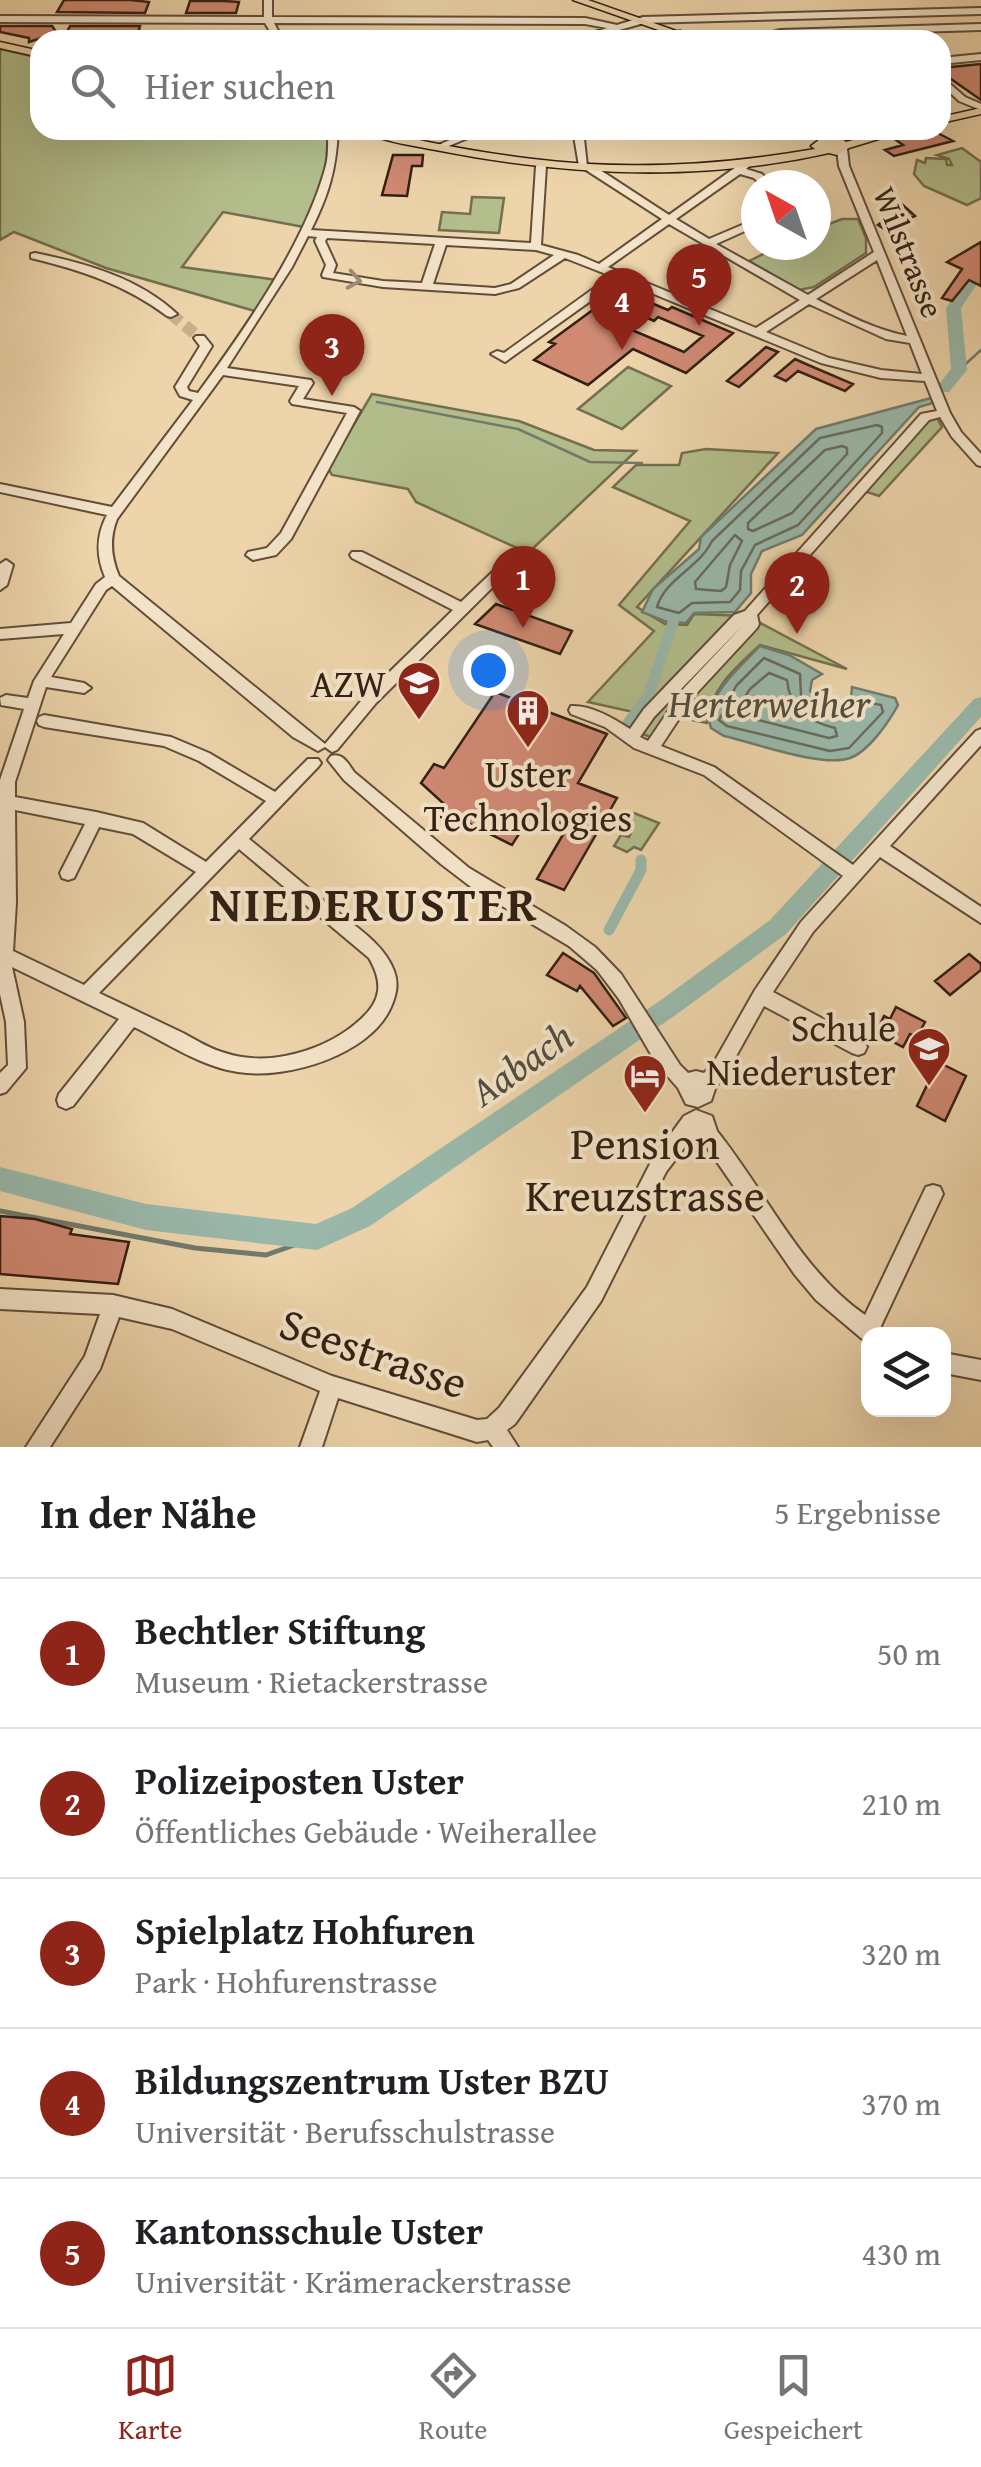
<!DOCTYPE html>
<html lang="de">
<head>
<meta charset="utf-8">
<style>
	:root { --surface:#fff; --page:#f2f2f2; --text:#202124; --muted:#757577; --line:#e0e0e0; --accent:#8f2418 }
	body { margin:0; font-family:"Gentium Book Plus",serif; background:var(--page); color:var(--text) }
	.controls { position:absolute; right:30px; bottom:30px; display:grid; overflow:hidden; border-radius:20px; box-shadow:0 10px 40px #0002 }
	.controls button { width:90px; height:90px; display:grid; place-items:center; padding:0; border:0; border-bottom:2px solid var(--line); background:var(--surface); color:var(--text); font:50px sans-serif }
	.compass { position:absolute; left:741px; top:170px; width:90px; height:90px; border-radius:50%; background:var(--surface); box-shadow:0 10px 40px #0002; rotate:320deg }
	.you { position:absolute; left:488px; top:670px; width:35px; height:35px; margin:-25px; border:8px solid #fff; border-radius:50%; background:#1a73e8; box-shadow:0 0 0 15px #1a73e833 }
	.badge { display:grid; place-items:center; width:65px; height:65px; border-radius:50%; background:var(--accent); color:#fff; font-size:32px; font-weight:700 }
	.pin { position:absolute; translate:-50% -82px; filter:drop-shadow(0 2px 5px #0008) }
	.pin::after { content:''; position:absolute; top:52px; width:35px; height:30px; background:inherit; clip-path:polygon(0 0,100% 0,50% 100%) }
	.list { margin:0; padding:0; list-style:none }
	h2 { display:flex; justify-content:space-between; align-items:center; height:130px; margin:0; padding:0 40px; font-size:42px }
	h2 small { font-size:32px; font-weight:400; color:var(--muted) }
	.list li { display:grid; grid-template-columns:65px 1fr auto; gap:30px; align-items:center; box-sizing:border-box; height:150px; padding:0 40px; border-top:2px solid var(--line) }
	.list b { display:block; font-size:38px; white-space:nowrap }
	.list p { margin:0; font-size:32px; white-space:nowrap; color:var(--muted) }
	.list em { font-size:32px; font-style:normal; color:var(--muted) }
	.icon { flex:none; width:55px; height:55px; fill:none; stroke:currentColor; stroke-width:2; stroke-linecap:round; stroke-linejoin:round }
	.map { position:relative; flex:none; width:981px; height:1447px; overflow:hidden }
	.search { position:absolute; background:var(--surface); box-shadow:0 10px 40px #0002; left:30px; right:30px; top:30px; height:110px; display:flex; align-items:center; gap:25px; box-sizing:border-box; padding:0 35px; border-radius:30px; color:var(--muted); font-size:38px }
	.sheet { height:880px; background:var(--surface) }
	nav { display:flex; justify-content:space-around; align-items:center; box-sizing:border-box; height:140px; border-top:2px solid var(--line); background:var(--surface); font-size:28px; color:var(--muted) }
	nav a { display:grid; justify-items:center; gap:5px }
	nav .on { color:var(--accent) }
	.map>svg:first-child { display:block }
	.green { fill:#b3be8c; stroke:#736f50; stroke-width:2.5 }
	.water { fill:#99b8aa; stroke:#707b6e; stroke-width:2.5 }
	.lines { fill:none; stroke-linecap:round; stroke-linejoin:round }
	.shore { stroke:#666c5e; stroke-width:2.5 }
	.stream-far1 { stroke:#707b6e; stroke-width:2.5 }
	.stream { stroke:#707b6e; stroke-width:5 }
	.canal { stroke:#99b8aa; stroke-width:11 }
	.river { fill:#99b8aa; fill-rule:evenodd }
	.building { fill:#d08973; stroke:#332013; stroke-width:2.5; fill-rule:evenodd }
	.minor-tunnel { stroke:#c8b08c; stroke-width:12; stroke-dasharray:12 6; stroke-linecap:butt }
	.minor-casing { stroke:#624d39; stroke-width:4 }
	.major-casing { stroke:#332013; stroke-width:3 }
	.minor { fill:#f3e3c8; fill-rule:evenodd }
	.major { fill:#edd4aa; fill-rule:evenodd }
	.oneway { stroke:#9d8b77 }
	.labels { text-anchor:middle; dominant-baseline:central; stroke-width:8; stroke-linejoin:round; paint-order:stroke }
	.far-street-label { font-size:32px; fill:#332013; stroke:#f3e3c8 }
	.poi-label { font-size:38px; fill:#332013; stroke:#f3e3c8; text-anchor:end }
	.water-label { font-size:40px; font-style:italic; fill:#524e40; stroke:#f3e3c8 }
	.near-poi-label { font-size:45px; fill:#332013; stroke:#f3e3c8 }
	.near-street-label { font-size:45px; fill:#332013; stroke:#f3e3c8 }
	.district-label { font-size:48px; font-weight:bold; letter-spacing:2.5px; fill:#332013; stroke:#f3e3c8 }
</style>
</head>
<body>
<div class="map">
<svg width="981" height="1447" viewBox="0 0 981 1447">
	<rect width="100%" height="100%" fill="#edd4aa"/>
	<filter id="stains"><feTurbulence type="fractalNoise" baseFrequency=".002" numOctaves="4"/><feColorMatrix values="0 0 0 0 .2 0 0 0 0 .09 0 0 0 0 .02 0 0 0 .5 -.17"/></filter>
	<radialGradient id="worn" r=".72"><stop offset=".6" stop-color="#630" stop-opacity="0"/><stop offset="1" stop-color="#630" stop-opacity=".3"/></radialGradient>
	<!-- green -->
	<path class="green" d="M0,49L40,58V130H325L330,138L326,178L304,227L223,212L182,267L277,280L258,312L106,268L14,232L0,240Z
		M962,148L981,162V198L967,205L924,186L914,174L917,160L925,163L926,158L946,159L947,165H952L949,159L937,155Z
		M472,197L504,198L499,233L439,230L442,212L470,214Z
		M842,219H858L866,238V253L814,287L799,290L749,261L782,245H816V229Z
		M628,367L671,386L622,429L578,409Z
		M372,394L519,421L594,450L636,451L528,553L416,502L408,489L332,475L328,468Z
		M936,416L942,427L879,496L864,491L926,422Z
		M706,449L778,453L637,607L665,624L687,625L694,614L747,616L847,669L760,645C736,667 710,689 707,723L673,716L659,741L629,728L638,713L588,702L654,631L619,605L690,521L613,487L636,465H679L682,453Z
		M634,813L659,823L641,850L634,847L627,852L614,846L621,835L629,837L633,828L627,825Z"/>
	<!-- water -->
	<path class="water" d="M931,398L933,403L919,407L802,535L762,551L751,574V593L735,612L694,613L686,623L667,622L642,612L653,589L699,549L701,537L816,429Z
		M760,646L789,655L822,674L812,680L810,691C823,705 834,708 851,699L852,687L895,698L898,705C889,722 868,752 850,758C822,768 755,743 724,736L711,728C701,699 742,665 760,646Z"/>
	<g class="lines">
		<!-- shore -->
		<path class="shore" d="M877,425L882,427V433L798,525L755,545L741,571L740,590L730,602L692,603L679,613L657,607C665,579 699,568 712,541L820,438Z
			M842,446L847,448V454L792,513L753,531L748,529V523L825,450Z
			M735,535L742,541L730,565L726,587L721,591L696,589L695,582Z
			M764,658L800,674L801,695C834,732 847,696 881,705L883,712L849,748L830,751L727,726L719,720L736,686Z
			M769,673L787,680C790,710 807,721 835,728L837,736L829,738L738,715L737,709L750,689Z"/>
		<!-- stream-far1 -->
		<path class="stream-far1" d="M959,370L981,350
			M377,402L518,429L590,462L642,463"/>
		<!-- stream -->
		<path class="stream" d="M0,1211L195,1248L266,1255L317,1237"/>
		<!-- canal -->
		<path class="canal" d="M628,723L648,696L673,623
			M609,930L641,870V860"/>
		<!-- river -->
		<path class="river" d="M970,280L977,284L961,308L967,370L949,392H937L935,389L951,369L946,308L965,281Z
			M981,697V717L786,934L677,1014L370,1226L317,1250L146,1230L0,1191V1167L146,1204L316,1224L352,1208L661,1000L770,920L974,699Z"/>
	</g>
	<!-- building -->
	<path class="building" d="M64,0H130L149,2L145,13L57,12Z
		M190,1H224L239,2L236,13H186Z
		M0,26H52L57,33L29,42V38L0,32Z
		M70,26H140L136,40H63Z
		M981,64V100L941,72V68Z
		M932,130L953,141L894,156L885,150L903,145L896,140Z
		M393,155H423L422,166H412L407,196L382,195Z
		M881,197H894L915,216L886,230L878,225L896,212Z
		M981,242V286L969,280L952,301L942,298L962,269L947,262Z
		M620,290L668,310L672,307L733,333L686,373L633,349L588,385L534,360L555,344L549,342ZM624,307L654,321L658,317L703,336L684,352L608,320Z
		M766,347L778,352L739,387L727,381Z
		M795,359L806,364L853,384L845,391L798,371L786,381L775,376Z
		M496,604L572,631L560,654L475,624Z
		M495,692L607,734L578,783L617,798L564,890L537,879L568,826L533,812L512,845L452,815L446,820L434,813L443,803L421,783L434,764L444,768Z
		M563,953L594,973L626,1018L613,1026L580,986L577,991L547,975Z
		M969,954L981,964V970L950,995L935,981Z
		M896,1007L925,1022L917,1037L910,1034L903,1047L876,1033L884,1016L890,1019Z
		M938,1062L966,1076L945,1121L917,1106Z
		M0,1216L35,1219L72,1229L70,1234L129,1242L118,1284L0,1274Z"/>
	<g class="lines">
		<!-- minor-tunnel -->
		<path class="minor-tunnel" d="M171,314L200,338"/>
		<defs>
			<path id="minor" d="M264,0H272V17L585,18L617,25L643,17L981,8V14L644,23L584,40H571L607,28L585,24L274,23L283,40H275L265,23L0,22V16L264,17Z
				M981,24V30L780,36L761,40H745L780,30Z
				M680,31L684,34C677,40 669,40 660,40Z
				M981,54V60L941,64V58Z
				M941,76L965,97L981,104V110L959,101L941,84Z
				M328,130H338C336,170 329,194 311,230L531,243L536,166L541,163L546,166L541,245L578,255L599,264L662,219L586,170V166H579L573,130H583L587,166H594L669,215L743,162H751L752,164L746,169L762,174L772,185H761L754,178L740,174L676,219L709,239L756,219V226L716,244L808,295L874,252L839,166L837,149L842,146L847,149L849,166L950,413L961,432L981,454V466L977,465L952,437L940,417L929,420L757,615L759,624L757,628L694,696L661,746L714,767L853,865L976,731L981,729V745L890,846L981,907V923L880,857L813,932L773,992L864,1041L867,1047L864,1053L858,1055L852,1053L764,1006L725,1076L716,1086L711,1101L698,1107L686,1104L678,1088L656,1063L619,999L597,970L569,946L475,890L441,864L344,780L328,760L331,756C342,752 348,763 354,772L469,868L566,926L595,947L621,974L680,1065L688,1073L696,1071L704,1073L713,1064L755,990L801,922L843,876L704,775L634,748L605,727L571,714L569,710L571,706C591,705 613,718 630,729L644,709L734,615L745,611L921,414L937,411L925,381L881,378L821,363L620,280L505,362L491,354L497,351L504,353L611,276L565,258L519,288L495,294L383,287L323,277L322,275L326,265L315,241L317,237L308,236L292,267L227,368L311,380L313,383L303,399L354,407L360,411L291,539L276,555L253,560L246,555L248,552L267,548L281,533L347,413L292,404L290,401L299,386L223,375L117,519C109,539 111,557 119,576L325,744L366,695L453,610L352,558L350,555L352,552H362L461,602L504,561L509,559L516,564L376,703L337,750L332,752L325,747L318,751L293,737L112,586L106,590L51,677L84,683L91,688L84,693L46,687L15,782V797L96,812L143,823L206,862L266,801L199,761L164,746L44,727L39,725L37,721L39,717L44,715L171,737L209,753L275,792L308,759H318L321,763L318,767L249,839C276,861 304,884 331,907C353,925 384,943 394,971C399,984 396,995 391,1007C370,1055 287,1080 238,1072C202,1067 167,1043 134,1027L73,1106L66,1109L59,1106L57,1100L59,1094L119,1019L12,967L24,1022L26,1068L6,1092L0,1094V1073L8,1065L6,1022L0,994V780L24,709L1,705L0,698L6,695L28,698L34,681L64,634L0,639V629L71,623L96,584L105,577C96,556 96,536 107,515L0,492V484L112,507L193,400L180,396L175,387L200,346L194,338L196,336H204L212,346L187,387L189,391L198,393C244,330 304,245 325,169C329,157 328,143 328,130ZM669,224L800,300L756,328L608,267ZM327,238L435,244L422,283L383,281L333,273L336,265L325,241ZM446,245L536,250L554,255L511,284L495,288L433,284ZM877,260L907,336C875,330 845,314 816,299ZM809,304L886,339L910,343L922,374L881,370L829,358L766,332ZM745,623L684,688L648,741L640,737L654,717ZM15,810L85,824L60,873L62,878L68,880L74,878L99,827L133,834L196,872L84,985L13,951L16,903ZM239,849L369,958C383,982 382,1000 361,1019C328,1050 269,1068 225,1053C210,1049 196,1040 183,1033C155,1020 127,1006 99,993Z
				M473,130H487L444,148L436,146Z
				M35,253C85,263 139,278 177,314L171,317L167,316C126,285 81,270 31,258V254Z
				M6,560L13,565L7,585L0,590V564Z
				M696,1110L712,1116L717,1131C766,1192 800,1270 865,1315L926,1187L933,1185L940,1187L943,1194L881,1326L884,1334H868V1342L861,1338L816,1300L795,1275L706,1146L697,1148L687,1144L666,1172L601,1301L515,1424L507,1430L518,1447H493L488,1440L477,1442L338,1398L322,1447H300L320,1391L172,1329L119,1317L100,1369L50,1447H26L85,1356L100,1314L0,1309V1289L113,1295L172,1309L332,1376L477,1420L487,1419L499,1408L587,1287L652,1160L684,1116Z
				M944,1353L981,1360V1380L944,1373Z"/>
			<path id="major" d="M573,0H588L702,40H687Z
				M0,42L40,51V57L0,48Z
				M981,108V114L941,123V117Z
				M360,130C384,130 405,137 428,142C463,149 498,155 533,159C628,171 722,165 815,149L811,146L824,136L842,139L846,142L889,130H908L849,148L837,155L829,153C702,182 568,176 441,151C416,146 382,142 360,130Z"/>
		</defs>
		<!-- minor casing -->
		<use href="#minor" class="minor-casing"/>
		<!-- major casing -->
		<use href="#major" class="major-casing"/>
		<!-- minor -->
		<use href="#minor" class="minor"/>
		<!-- major -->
		<use href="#major" class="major"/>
	</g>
	<!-- one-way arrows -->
	<defs><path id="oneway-chevron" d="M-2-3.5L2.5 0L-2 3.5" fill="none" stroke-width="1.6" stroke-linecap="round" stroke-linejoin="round" transform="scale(2.5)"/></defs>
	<use class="oneway" href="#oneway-chevron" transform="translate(354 280) rotate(10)"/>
	<!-- icons -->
	<defs>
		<symbol id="school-pin" viewBox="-11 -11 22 30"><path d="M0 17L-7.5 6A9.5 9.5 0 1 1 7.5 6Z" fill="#8f2418" stroke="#f3e3c8"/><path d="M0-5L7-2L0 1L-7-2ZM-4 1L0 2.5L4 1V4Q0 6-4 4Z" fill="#fff"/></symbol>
		<symbol id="building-pin" viewBox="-11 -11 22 30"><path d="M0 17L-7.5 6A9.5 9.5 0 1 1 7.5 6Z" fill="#8f2418" stroke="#f3e3c8"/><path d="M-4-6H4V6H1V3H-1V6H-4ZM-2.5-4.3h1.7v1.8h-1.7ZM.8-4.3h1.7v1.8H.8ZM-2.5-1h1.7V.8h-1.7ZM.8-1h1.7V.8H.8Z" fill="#fff"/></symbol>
		<symbol id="hotel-pin" viewBox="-11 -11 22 30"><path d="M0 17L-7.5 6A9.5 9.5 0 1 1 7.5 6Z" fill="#8f2418" stroke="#f3e3c8"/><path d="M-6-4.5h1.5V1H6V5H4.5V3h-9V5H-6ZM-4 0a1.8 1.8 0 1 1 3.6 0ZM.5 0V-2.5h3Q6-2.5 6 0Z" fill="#fff"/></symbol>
	</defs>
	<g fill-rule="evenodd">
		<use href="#school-pin" x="394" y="658" width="50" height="68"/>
		<use href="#building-pin" x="503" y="686" width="50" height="68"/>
		<use href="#school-pin" x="904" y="1024" width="50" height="68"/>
		<use href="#hotel-pin" x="620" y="1051" width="50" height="68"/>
	</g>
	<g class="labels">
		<!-- far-street labels -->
		<g class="far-street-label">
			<text transform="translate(909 252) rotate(68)">Wilstrasse</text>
		</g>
		<!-- poi labels -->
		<g class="poi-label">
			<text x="386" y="683">AZW</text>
			<text x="528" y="773" text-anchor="middle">Uster<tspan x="528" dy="44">Technologies</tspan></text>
			<text x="896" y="1027">Schule<tspan x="896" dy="44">Niederuster</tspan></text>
		</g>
		<!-- water labels -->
		<g class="water-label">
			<text x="769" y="702">Herterweiher</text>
			<text transform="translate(521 1063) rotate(-35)">Aabach</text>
		</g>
		<!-- near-poi labels -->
		<g class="near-poi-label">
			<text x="645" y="1142">Pension<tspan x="645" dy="52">Kreuzstrasse</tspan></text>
		</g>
		<!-- near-street labels -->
		<g class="near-street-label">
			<text transform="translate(374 1352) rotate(19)">Seestrasse</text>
		</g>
		<!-- district labels -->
		<g class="district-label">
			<text x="374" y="903">NIEDERUSTER</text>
		</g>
	</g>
	<rect width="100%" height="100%" filter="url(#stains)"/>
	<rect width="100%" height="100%" fill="url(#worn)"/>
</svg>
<div class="controls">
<button><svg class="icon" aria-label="layers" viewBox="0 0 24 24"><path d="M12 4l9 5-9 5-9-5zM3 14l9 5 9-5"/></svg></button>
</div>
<svg class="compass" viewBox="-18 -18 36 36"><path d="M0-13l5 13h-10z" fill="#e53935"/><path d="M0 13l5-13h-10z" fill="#757577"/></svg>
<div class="you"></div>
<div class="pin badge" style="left:523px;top:628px">1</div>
<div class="pin badge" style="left:797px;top:634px">2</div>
<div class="pin badge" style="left:332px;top:396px">3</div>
<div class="pin badge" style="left:622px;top:350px">4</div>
<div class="pin badge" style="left:699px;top:326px">5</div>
<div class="search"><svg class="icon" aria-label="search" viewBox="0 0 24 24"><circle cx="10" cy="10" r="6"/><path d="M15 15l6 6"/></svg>Hier suchen</div>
</div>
<section class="sheet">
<h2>In der Nähe<small>5 Ergebnisse</small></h2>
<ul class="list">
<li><span class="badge">1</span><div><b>Bechtler Stiftung</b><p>Museum · Rietackerstrasse</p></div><em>50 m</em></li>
<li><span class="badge">2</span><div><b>Polizeiposten Uster</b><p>Öffentliches Gebäude · Weiherallee</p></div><em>210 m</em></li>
<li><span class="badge">3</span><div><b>Spielplatz Hohfuren</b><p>Park · Hohfurenstrasse</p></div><em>320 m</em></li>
<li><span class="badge">4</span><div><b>Bildungszentrum Uster BZU</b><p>Universität · Berufsschulstrasse</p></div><em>370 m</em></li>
<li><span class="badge">5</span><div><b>Kantonsschule Uster</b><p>Universität · Krämerackerstrasse</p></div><em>430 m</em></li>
</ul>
</section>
<nav>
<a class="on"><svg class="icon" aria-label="map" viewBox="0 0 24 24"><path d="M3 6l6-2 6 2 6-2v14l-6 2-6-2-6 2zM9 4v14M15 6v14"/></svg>Karte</a>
<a><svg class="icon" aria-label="directions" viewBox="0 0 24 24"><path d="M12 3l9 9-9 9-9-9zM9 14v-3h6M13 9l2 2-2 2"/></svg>Route</a>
<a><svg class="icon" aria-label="saved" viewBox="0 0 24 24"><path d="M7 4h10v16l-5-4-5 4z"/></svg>Gespeichert</a>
</nav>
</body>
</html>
